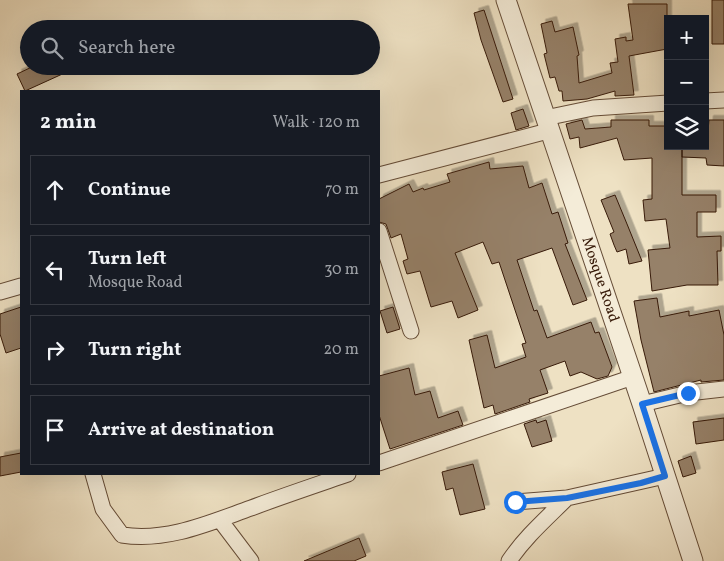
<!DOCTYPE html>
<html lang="en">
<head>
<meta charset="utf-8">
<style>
	:root { --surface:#171b24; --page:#242831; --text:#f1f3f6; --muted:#9ea1a6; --line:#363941 }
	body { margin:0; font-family:Vollkorn,serif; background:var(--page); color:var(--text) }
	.controls { position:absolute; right:15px; top:15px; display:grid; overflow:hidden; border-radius:0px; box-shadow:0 5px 20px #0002 }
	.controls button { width:45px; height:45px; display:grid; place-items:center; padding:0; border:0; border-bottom:1px solid var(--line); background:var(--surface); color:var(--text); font:25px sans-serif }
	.stop { position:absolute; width:15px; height:15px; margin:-11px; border:4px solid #1a73e8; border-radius:50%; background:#fff }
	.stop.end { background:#1a73e8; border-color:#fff; box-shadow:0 1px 5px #0008 }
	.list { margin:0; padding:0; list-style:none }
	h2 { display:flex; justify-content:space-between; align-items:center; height:65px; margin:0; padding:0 20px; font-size:21px }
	h2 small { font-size:16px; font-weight:400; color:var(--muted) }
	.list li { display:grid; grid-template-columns:32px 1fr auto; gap:15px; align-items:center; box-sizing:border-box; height:70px; margin:0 10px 10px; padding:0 10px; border:1px solid var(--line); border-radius:0px }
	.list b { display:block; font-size:19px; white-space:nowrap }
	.list p { margin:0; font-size:16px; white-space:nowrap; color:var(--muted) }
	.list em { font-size:16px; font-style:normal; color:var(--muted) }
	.icon { flex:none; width:28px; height:28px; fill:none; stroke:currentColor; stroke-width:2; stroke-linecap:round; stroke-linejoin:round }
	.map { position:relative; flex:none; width:724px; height:561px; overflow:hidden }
	.search { position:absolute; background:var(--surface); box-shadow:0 5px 20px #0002; left:20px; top:20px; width:360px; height:55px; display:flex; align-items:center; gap:12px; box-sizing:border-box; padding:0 18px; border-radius:28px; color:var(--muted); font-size:19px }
	.panel { position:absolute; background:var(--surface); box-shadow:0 5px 20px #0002; left:20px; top:90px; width:360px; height:385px; border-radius:0px }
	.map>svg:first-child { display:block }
	.building { fill:#968169; stroke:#371a08; filter:url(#shadow) }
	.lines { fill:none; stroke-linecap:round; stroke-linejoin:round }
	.minor-casing { stroke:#654c37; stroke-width:17 }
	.tertiary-casing { stroke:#654c37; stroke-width:21 }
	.minor { stroke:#f4ecd8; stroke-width:15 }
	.tertiary { stroke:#f4ecd8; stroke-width:19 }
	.route { stroke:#1a73e8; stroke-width:6 }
	.labels { text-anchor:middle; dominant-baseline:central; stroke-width:4; stroke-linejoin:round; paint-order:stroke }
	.street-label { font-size:15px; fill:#371a08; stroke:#f4ecd8 }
</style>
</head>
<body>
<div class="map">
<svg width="724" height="561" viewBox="0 0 724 561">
	<defs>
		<filter id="shadow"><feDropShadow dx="4.5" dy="-4.5" stdDeviation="0" flood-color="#0004"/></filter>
	</defs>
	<rect width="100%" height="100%" fill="#eee1c3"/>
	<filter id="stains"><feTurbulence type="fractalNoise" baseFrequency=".004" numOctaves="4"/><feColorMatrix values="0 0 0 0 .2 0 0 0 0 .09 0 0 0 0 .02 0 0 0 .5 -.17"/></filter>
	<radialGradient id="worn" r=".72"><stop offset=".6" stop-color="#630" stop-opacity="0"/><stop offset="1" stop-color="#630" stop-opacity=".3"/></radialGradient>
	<!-- building -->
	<path class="building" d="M712,0H724V44H712Z
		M628,4H667V49L629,56L634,95L615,96V91L587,99L563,101L562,91H559L555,77L550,78L544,54L547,53L541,24L552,21L555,32L573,27L579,55L577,56L579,83L612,73L610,63L618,62L615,39L626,37V41L633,40Z
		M484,10L513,99L503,102L481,40L474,13Z
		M34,66H80L25,91L17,74Z
		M523,109L529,126L516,130L511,113Z
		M582,120L585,129L611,127V120H649V126H666V140L668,139V146H682V195H716V212H697V237L721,236V251H717L718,285H687L652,291L648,250L670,248L666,219L645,221L643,200L652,199V158L624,160L617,138L580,148L579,137L570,139L566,124Z
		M709,120H724V166L707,165L706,158L682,157V146H705V131H708Z
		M489,162L490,169L523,166L529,188L542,183L552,214L558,212L568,243L565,244L587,300L573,305L552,248L517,260L534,311L537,310L547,338L591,322L595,333L599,332L612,367L608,376L597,379L581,372L570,376L565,361L540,370L548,393L529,399L530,402L495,414L493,405L484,408L469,340L487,335L495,368L526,357L522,344L526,343L499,262L492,264L483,242L455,253L478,310L458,318L452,301L431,307L420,271L407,274L403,261L408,259L401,234L391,238L386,224L379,222V199L409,184L413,192L423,188L424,190L450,182L447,174Z
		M615,195L627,224L642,261L629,264L626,249L617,252L614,245L610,234L614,232L601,200Z
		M657,298L660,317L689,311V316L719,310L724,335V380L701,382V380L654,392L641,340L634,301Z
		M21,307V348L6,353L0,334V314Z
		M393,307L400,329L387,333L380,311Z
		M409,368L415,395L430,391L438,418L458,411L463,425L390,449L379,415V376Z
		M724,418V440L696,444L693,422Z
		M536,420L537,423L546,420L552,441L532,447L524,424Z
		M21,453V472L0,476V457Z
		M691,456L696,473L683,477L678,461Z
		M473,464L485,509L460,515L453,488L446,490L442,472Z
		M359,538L366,556L354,561H304Z"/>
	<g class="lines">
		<defs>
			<path id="minor" d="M705,101L724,100
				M545,118L593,108L668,103
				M379,175L548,131
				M379,231L411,331
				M0,292L21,286
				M642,404L688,393L724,389
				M379,463L633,377
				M93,474L103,509L122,535C167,542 209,523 251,508C283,496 316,485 348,474
				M515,502L567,498L665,476
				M220,520L251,561
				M509,561C525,537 547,518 567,498"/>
			<g id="tertiary">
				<path id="s1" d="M506,0L642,404L693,561"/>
			</g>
		</defs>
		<!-- minor casing -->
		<use href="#minor" class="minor-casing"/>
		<!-- tertiary casing -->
		<use href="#tertiary" class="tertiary-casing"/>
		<!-- minor -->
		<use href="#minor" class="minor"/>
		<!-- tertiary -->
		<use href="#tertiary" class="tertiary"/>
	</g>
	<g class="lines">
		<!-- route -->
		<path class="route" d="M515,502L567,498L641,483L665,476L642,404L688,393"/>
	</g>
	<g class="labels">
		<!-- street labels -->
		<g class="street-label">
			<text stroke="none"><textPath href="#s1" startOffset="295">Mosque Road</textPath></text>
		</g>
	</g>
	<rect width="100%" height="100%" filter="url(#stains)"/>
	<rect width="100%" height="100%" fill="url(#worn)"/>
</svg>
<div class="controls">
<button>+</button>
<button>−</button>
<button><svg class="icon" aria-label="layers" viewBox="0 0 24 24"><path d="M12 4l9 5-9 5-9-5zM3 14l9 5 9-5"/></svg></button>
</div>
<div class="stop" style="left:515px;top:502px"></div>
<div class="stop end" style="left:688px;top:393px"></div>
<div class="search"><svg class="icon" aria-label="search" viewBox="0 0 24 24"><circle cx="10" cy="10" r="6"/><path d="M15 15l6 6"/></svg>Search here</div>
<section class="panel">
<h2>2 min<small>Walk · 120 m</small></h2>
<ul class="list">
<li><svg class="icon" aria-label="ahead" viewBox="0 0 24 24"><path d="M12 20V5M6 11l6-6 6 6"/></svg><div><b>Continue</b></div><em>70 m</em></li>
<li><svg class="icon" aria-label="left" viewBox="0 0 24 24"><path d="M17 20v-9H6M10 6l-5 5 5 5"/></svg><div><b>Turn left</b><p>Mosque Road</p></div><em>30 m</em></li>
<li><svg class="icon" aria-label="right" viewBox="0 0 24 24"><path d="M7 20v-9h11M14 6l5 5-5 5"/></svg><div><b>Turn right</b></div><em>20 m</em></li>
<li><svg class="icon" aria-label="arrive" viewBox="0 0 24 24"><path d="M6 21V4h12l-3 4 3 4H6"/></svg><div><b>Arrive at destination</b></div></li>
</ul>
</section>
</div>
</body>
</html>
